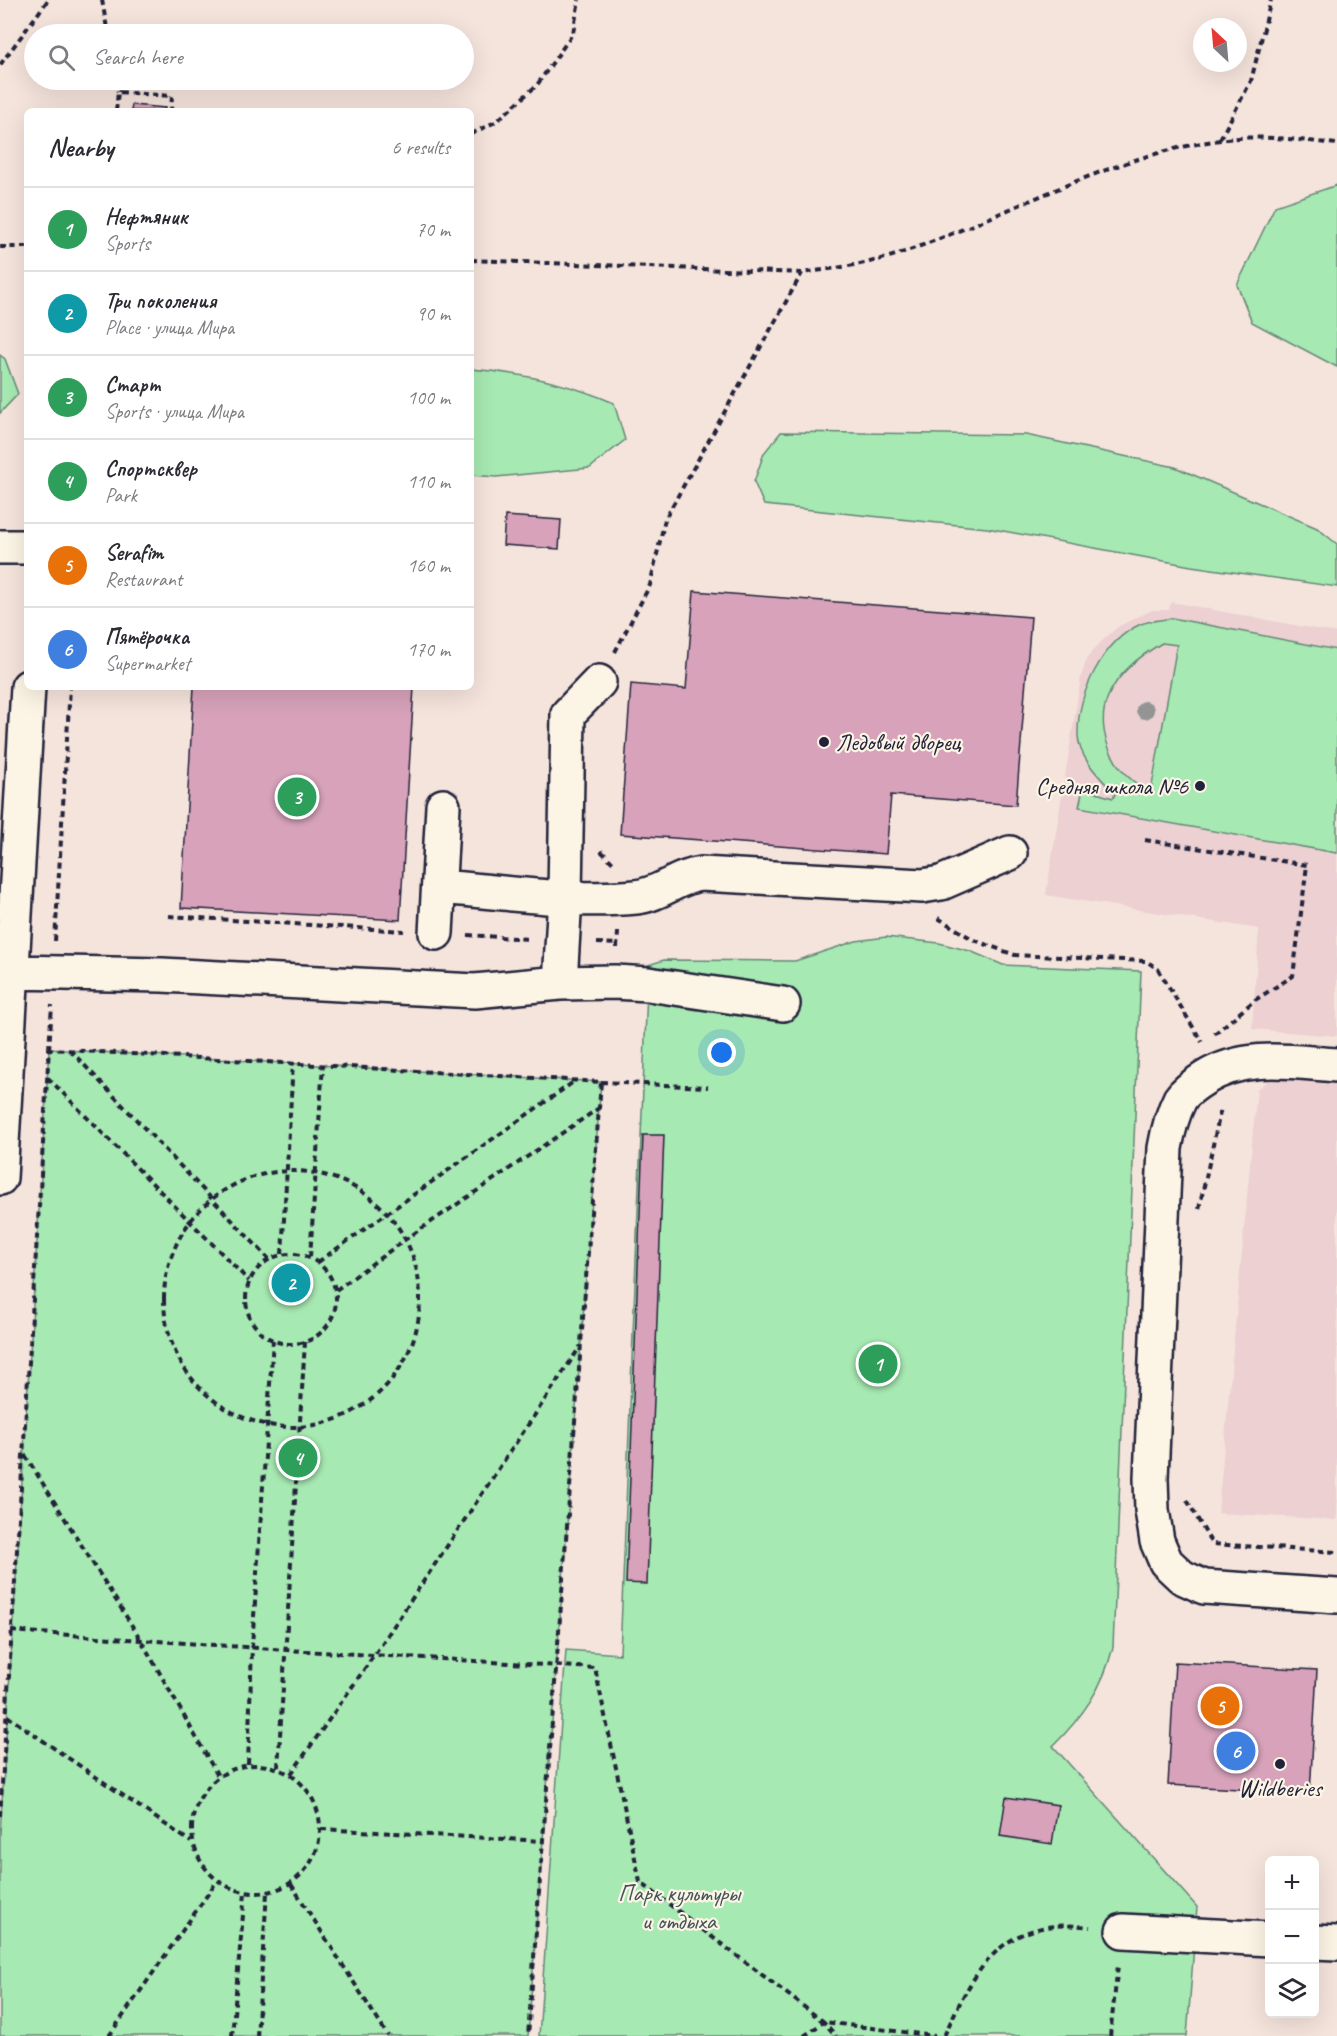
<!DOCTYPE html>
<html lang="en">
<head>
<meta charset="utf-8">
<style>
	:root { --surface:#fff; --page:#f2f2f3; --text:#2b2b33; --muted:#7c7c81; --line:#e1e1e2; --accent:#22223b }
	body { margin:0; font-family:Caveat,sans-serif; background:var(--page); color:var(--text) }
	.controls { position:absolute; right:18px; bottom:18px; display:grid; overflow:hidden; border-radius:9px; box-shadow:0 6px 24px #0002 }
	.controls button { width:54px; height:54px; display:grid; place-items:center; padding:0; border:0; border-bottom:2px solid var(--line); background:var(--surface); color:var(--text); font:30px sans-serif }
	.compass { position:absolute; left:1193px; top:18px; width:54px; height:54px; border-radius:50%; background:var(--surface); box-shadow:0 6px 24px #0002; rotate:334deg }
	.you { position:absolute; left:722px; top:1053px; width:21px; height:21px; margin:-15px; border:4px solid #fff; border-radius:50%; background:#1a73e8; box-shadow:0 0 0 9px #1a73e833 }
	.badge { display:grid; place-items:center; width:39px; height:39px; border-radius:50%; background:var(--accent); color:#fff; font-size:20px; font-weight:700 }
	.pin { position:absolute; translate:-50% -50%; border:3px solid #fff; box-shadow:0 2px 6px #0006 }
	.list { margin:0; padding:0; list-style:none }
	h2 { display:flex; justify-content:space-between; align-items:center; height:78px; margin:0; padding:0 24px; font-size:26px }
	h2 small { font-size:20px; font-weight:400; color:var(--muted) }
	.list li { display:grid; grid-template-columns:39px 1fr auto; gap:18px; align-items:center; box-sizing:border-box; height:84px; padding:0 24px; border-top:2px solid var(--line) }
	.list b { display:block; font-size:22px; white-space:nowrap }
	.list p { margin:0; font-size:20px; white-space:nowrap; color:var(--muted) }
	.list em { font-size:20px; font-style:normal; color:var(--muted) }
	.icon { flex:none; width:33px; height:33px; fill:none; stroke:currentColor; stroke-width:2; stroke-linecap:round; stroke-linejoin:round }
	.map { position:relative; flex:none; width:1337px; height:2036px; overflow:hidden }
	.search { position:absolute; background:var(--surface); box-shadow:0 6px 24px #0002; left:24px; top:24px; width:450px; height:66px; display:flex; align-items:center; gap:15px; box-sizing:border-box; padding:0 21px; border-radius:33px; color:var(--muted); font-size:22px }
	.panel { position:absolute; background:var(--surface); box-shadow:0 6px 24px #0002; left:24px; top:108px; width:450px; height:582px; border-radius:9px }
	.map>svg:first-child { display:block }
	.built { fill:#ecd0d2 }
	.green { fill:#a7e9b2; stroke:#648676; stroke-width:1.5; fill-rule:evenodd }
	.building { fill:#d7a2ba; stroke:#22223b; stroke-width:1.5 }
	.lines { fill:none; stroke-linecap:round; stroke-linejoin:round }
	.minor-casing { stroke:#22223b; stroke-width:38 }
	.path { stroke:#22223b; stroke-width:4; stroke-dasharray:6 4.5; stroke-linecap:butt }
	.minor { stroke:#fcf5e5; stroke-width:33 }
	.tree { fill:#939594 }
	.poi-dot { fill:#22223b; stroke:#fcf5e5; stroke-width:2 }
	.labels { text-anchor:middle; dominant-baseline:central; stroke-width:4.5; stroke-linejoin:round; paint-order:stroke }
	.poi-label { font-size:24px; fill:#22223b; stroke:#fcf5e5; text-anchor:start }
	.park-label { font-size:24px; fill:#435459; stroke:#fcf5e5 }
</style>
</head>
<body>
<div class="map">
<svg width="1337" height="2036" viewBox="0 0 1337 2036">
	<rect width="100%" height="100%" fill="#f5e4dc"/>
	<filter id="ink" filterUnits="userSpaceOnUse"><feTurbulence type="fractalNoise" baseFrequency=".0167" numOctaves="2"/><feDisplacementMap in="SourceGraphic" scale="12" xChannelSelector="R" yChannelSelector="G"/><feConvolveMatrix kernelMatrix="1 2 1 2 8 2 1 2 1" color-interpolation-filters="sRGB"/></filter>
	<g filter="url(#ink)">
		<!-- built -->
		<path class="built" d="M1171,602L1337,633V1036L1252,1029L1259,929L1046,895L1081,677L1087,658L1103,640L1119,626L1152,610H1169Z
			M1286,1067L1337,1071V1520L1218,1513L1257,1089Z"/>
		<!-- green -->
		<path class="green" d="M1337,185V367L1252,322L1237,285L1275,206Z
			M0,355L5,359L18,394L0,413Z
			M471,369C521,373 568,383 614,403L625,440L590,468L496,477L471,475Z
			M781,432L1026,435L1175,467L1317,528L1337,544V587L1191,566L987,528L764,505L754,482L764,453Z
			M1172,618L1337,650V853L1079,807L1083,789L1113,798L1115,794C1101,778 1079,759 1078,736C1077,695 1102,641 1141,624C1150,620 1163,620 1172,618ZM1162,643L1177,645L1151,791C1117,779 1094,734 1107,699C1117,673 1140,656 1162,643Z
			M886,937L939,943L970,951L1003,965L1141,971L1113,1647C1103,1688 1083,1716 1053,1746L1197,1907L1187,2036H539L566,1650L620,1654L648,965L664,960L795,961L856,941Z
			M49,1049L601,1082L528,2036H0V1833Z"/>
		<!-- building -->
		<path class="building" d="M132,105L165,108L164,111H131Z
			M505,516L561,520L559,549L503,545Z
			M694,591L1031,617L1016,805L891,795L886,854L620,834L631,684L686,689Z
			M194,687H414L400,920L181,908Z
			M643,1135H664L647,1584L626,1583Z
			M1175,1662L1317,1670L1310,1793L1168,1785Z
			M1006,1797L1058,1805L1052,1844L1000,1836Z"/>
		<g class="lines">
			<defs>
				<path id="minor" d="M0,547H27
					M439,887C503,892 572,903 636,897C659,895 677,877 701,874L922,886L941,883L1010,853
					M436,933L443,806
					M13,972L162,975L475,991L560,983L615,982L648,984L783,1004
					M560,983L565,896L568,714L599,682
					M1337,1065C1291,1062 1246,1053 1205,1078C1197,1083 1186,1090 1180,1099C1172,1115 1168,1131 1165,1148L1151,1478L1152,1510L1157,1541L1166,1562L1182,1577L1204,1587L1337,1596
					M0,1178L28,687
					M1123,1931L1270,1939
					M1314,1942L1337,1943"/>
			</defs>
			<!-- minor casing -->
			<use href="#minor" class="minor-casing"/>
			<!-- path -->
			<path class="path" d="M102,0L108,34
				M0,65L48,0
				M116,80L118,92
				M116,111L118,92L172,96L171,111
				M471,134L497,121L537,85L573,33L579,0
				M1220,139L1251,81L1271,0
				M0,247H27
				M471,260L802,273C836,268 872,264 904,252C1009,215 1108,156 1220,140C1259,134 1298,140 1337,144
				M615,652L650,585L665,519L802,273
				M1145,840L1307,865L1293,976L1255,1000L1213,1035
				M601,851L613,863
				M169,916L404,931
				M938,918L974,940L1015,955L1146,961L1158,969L1202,1042
				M468,935L530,939
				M55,941L70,687
				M597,943L617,944
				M617,948L618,932
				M49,1049L52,1005
				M70,1050L269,1259
				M48,1078L249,1281
				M601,1082L708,1087
				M164 1299a128 128 0 1 1 256 0a128 128 0 1 1-256 0Z
				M1199,1209L1221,1108
				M246 1299a45 45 0 1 1 90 0a45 45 0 1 1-90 0Z
				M282,1254L293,1062
				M310,1257L323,1064
				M318,1262L575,1081
				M336,1290L406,1239L599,1108
				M25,1455L141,1640L218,1776
				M1187,1500L1212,1544L1337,1552
				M11,1631L287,1650L595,1668L640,1882L824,2022L935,2036
				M7,1716L191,1842
				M248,1764L252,1646L273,1340
				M192 1829a64 64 0 1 1 128 0a64 64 0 1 1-128 0Z
				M278,1767L305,1342
				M291,1774L375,1654L580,1347
				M0,1816L49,1049L601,1082L528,2036
				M321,1829L543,1841
				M291,1884L388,2036
				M109,2036L217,1881
				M232,2036L245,1893
				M257,2036L267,1893
				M804,2036L824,2022L836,2036
				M944,2036C976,1966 1004,1916 1090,1927
				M1110,2036L1118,1965"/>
			<!-- minor -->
			<use href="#minor" class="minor"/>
		</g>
		<!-- trees -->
		<circle class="tree" cx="1145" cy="710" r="9"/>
	</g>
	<!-- markers -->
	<g class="poi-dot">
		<circle cx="824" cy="742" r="6"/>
		<circle cx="1200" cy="786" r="6"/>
		<circle cx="1280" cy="1764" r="6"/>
	</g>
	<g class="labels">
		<!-- poi labels -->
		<g class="poi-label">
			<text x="836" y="742">Ледовый дворец</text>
			<text x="1188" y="786" text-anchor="end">Средняя школа №6</text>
			<text x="1280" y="1788" text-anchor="middle">Wildberies</text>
		</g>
		<!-- park labels -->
		<g class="park-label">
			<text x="679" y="1893">Парк культуры<tspan x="679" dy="28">и отдыха</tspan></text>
		</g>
	</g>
</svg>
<div class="controls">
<button>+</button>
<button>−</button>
<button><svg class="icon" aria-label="layers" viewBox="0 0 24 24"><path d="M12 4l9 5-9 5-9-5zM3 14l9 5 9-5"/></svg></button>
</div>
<svg class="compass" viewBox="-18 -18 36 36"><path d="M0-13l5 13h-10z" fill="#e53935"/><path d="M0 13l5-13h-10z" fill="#7c7c81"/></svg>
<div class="you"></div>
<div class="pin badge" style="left:878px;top:1364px;background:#2e9e5b">1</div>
<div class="pin badge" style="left:291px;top:1283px;background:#0f9aa8">2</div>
<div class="pin badge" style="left:297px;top:797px;background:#2e9e5b">3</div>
<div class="pin badge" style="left:298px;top:1458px;background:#2e9e5b">4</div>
<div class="pin badge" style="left:1220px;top:1706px;background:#e8710a">5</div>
<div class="pin badge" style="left:1236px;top:1751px;background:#3f7fe0">6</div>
<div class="search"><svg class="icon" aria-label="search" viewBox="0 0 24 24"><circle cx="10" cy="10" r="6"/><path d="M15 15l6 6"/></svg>Search here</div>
<section class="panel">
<h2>Nearby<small>6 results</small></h2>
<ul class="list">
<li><span class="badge" style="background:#2e9e5b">1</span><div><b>Нефтяник</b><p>Sports</p></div><em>70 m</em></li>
<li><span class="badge" style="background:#0f9aa8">2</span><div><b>Три поколения</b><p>Place · улица Мира</p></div><em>90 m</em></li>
<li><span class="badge" style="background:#2e9e5b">3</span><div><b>Старт</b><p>Sports · улица Мира</p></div><em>100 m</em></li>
<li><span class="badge" style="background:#2e9e5b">4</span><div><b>Спортсквер</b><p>Park</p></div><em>110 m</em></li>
<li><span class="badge" style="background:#e8710a">5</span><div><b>Serafim</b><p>Restaurant</p></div><em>160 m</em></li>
<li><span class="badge" style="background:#3f7fe0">6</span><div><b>Пятёрочка</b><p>Supermarket</p></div><em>170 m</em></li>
</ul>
</section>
</div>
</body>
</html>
